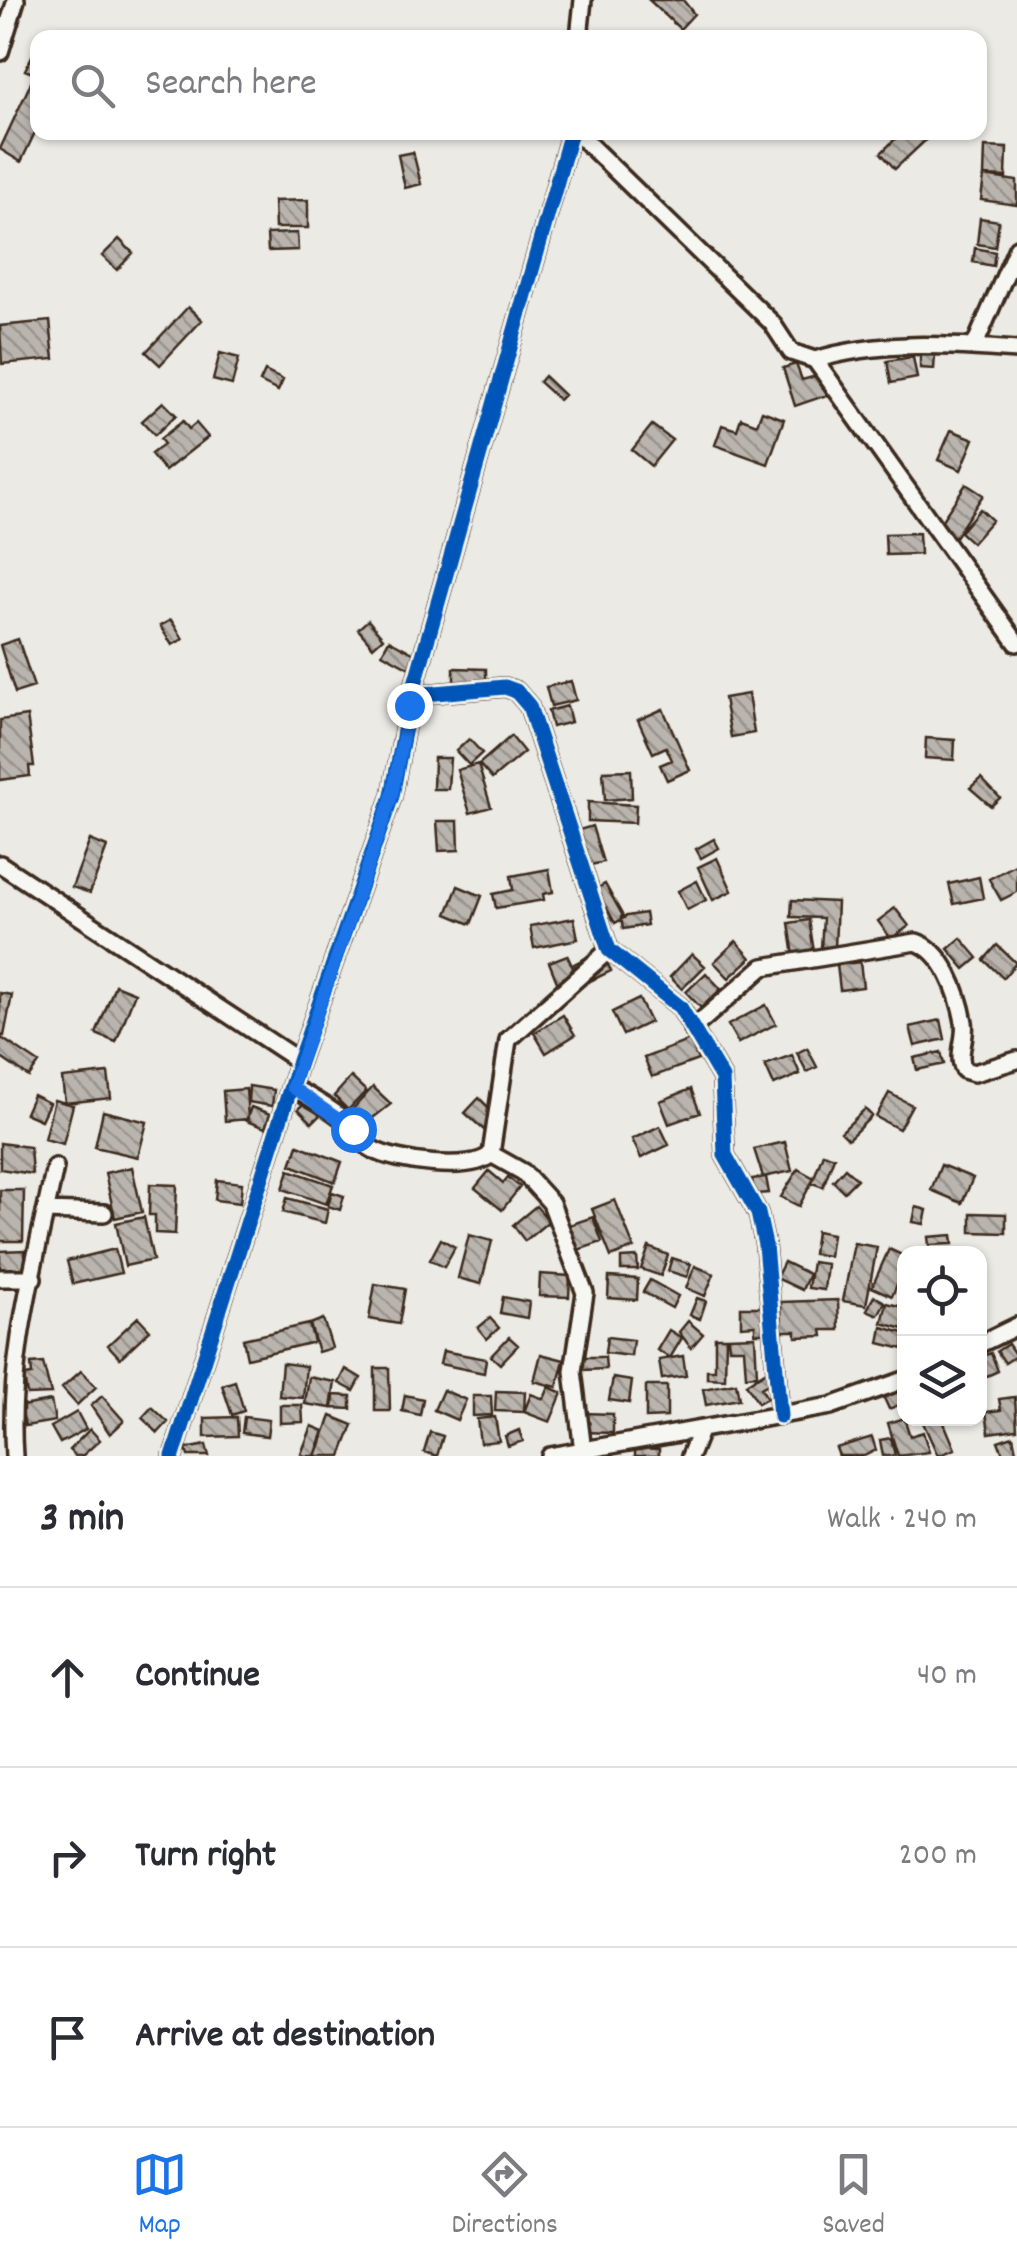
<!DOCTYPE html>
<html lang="en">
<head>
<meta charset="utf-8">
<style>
	:root { --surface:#fff; --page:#f2f2f3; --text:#2b2b33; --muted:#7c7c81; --line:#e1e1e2; --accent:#1a73e8 }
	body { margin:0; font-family:Dekko,sans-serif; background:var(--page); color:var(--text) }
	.controls { position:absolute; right:30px; bottom:30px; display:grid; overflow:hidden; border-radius:20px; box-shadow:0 2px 8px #0004 }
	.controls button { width:90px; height:90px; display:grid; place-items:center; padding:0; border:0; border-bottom:2px solid var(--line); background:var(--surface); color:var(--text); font:50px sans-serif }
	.stop { position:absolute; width:30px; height:30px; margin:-22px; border:8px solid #1a73e8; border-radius:50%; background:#fff }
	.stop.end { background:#1a73e8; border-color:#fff; box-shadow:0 2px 10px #0008 }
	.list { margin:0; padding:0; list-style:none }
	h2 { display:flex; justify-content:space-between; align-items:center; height:130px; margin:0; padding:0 40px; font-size:42px }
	h2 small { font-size:32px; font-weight:400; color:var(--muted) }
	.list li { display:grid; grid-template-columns:65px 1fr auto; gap:30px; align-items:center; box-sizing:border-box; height:180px; padding:0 40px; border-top:2px solid var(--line) }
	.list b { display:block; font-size:38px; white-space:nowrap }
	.list em { font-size:32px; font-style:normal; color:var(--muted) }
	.icon { flex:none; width:55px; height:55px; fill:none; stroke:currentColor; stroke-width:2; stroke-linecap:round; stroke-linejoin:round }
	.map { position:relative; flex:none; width:1017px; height:1456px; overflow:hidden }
	.search { position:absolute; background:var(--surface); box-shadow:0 2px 8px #0004; left:30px; right:30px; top:30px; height:110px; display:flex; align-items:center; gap:25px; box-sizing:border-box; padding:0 35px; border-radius:20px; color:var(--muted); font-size:38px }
	.sheet { height:670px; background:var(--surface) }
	nav { display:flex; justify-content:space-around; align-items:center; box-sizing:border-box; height:140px; border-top:2px solid var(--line); background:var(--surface); font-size:28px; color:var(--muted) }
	nav a { display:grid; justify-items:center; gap:5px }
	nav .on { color:var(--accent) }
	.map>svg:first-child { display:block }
	.building { fill:url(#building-back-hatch); stroke:#3b2a1e; stroke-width:2.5 }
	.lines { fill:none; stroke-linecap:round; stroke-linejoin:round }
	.minor-casing { stroke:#3b2a1e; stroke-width:22 }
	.minor { stroke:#f6f6f2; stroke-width:15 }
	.cycleway-casing { stroke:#f6f6f2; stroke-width:21 }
	.cycleway { stroke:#0057b8; stroke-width:15 }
	.route { stroke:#1a73e8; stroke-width:12 }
</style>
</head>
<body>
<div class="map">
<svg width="1017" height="1456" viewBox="0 0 1017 1456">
	<defs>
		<pattern id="building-back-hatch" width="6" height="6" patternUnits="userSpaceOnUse" patternTransform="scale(2.5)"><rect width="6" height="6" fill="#bab4ae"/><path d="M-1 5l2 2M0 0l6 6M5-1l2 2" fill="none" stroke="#98938d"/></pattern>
	</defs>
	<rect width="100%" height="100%" fill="#ebeae5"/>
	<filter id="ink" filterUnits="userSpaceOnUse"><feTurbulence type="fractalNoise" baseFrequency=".01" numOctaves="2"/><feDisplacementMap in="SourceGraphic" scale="20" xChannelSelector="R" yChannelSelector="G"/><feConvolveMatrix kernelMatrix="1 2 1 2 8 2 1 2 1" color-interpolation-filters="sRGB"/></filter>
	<g filter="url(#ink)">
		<!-- building -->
		<path class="building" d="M649,0H683L694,14L680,29Z
			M38,44V126L21,162L0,149L35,74L25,70Z
			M902,132L930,136L895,169L881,153Z
			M985,147L1007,148L1006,177L984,176Z
			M413,152L421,184L405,188L398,155Z
			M984,176L1017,181V205L981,200Z
			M308,200V228H275L274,201Z
			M980,218L999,221L995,247L977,244Z
			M297,233L298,250L268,251L267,234Z
			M119,239L133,253L117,270L102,256Z
			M975,248L995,252L993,266L973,262Z
			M188,307L202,320L160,365L146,352Z
			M50,321L54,359L2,364L0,326Z
			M220,353L239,358L232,385L213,380Z
			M920,355H935L934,369L920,368Z
			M913,357L917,378L891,383L887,361Z
			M796,364L802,380L820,375L827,395L795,406L783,368Z
			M265,371L283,380L278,391L260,382Z
			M544,376L564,395L559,400L539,382Z
			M163,402L176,415L155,435L142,421Z
			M762,411L784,419L768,464L715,445L722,425L737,430L741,418L757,424Z
			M183,421L189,429L196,423L208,437L165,471L151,454L164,444L160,439Z
			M652,425L672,440L651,466L632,450Z
			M951,430L974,439L961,470L938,460Z
			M966,484L983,495L955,537L938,526Z
			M980,509L992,520L972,543L960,532Z
			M919,533L920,554L886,555L885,534Z
			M171,620L183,639L172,645L160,626Z
			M368,620L383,638L373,647L358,629Z
			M18,639L34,687L15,693L0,645Z
			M389,640L422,658L415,671L382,653Z
			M454,668L486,669V684L454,683Z
			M571,681L576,700L551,706L546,687Z
			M748,694L754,733L731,737L724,698Z
			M567,706L571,722L552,727L548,711Z
			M663,709L690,770L667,780L660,765L672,760L666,747L653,753L638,720Z
			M27,716L34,766H29L30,776L0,780V720Z
			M511,736L524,752L492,779L479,764Z
			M926,738L955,740L954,760L925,758Z
			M469,739L482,753L469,765L456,751Z
			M434,758H450L448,789H433Z
			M478,764L491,807L470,813L457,770Z
			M631,770L632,798L605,800L603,771Z
			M981,778L1000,798L991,806L970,788Z
			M588,802L636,805L635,823L588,821Z
			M437,821H458L459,850L439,851Z
			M592,826L603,862L587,866L576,831Z
			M714,839L719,848L701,858L696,849Z
			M90,840L107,847L90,893L72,887Z
			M717,858L732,891L713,900L698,867Z
			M1017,864V892L1001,900L989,879Z
			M549,869L553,892L543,894L544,900L496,908L493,894L513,890L511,876Z
			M979,877L983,898L954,904L949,884Z
			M697,881L706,900L687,910L678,891Z
			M605,884L624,918L615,923L596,889Z
			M458,886L482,896L471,924L447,914Z
			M792,900L837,902L835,948H821L823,918L791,917Z
			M895,908L909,926L891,939L878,921Z
			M645,913L647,925L623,929L621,917Z
			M574,918L578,939L534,948L530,926Z
			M809,920L814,952L794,956L789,923Z
			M961,938L978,958L965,969L948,949Z
			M736,941L751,958L729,978L714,962Z
			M997,945L1016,963L1003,978L984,960Z
			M601,950L611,971L584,984L574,964Z
			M692,954L705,966L682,989L670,977Z
			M567,955L578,979L559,987L549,962Z
			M860,962L863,987L840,990L837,965Z
			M706,973L721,989L701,1008L686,992Z
			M115,985L135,993L116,1042L96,1034Z
			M0,993L12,995L4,1036L0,1035Z
			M639,999L650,1022L623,1035L612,1012Z
			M766,1005L776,1024L738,1043L728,1025Z
			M563,1015L575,1035L546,1053L534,1033Z
			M941,1020L945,1039L915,1046L910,1027Z
			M0,1037L39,1063L29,1077L0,1057Z
			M690,1040L698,1060L652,1077L644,1058Z
			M807,1048L817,1067L807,1072L797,1053Z
			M941,1052L944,1064L917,1070L914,1058Z
			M792,1055L800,1074L774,1085L765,1065Z
			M108,1073L111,1098L65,1103L62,1078Z
			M351,1077L366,1091L348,1110L334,1096Z
			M249,1086L274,1090L272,1106L248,1102Z
			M373,1087L391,1104L365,1124L351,1111Z
			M246,1089L248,1119L225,1121L223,1091Z
			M691,1089L700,1113L669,1124L660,1101Z
			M889,1093L912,1105L899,1129L876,1117Z
			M33,1095L49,1103L41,1120L25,1113Z
			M479,1098L498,1117L485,1131L465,1113Z
			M54,1100L73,1105L63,1144L44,1139Z
			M306,1101L320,1115L312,1123L298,1109Z
			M251,1107L270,1114L265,1128L246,1121Z
			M865,1109L872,1116L848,1139L841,1132Z
			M103,1111L147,1122L138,1157L95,1147Z
			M660,1126L669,1145L641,1158L632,1139Z
			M785,1142L792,1171L763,1177L754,1149Z
			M0,1143L30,1147L32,1174L0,1169Z
			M298,1145L342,1162L335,1182L291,1165Z
			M823,1153L834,1157L823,1187L812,1183Z
			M941,1165L973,1178L962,1203L931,1190Z
			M132,1167L142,1212L115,1218L105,1173Z
			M845,1168L857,1179L844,1192L833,1181Z
			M798,1169L814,1178L799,1206L781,1197Z
			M289,1170L333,1185L326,1204L283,1189Z
			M489,1171L503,1183L508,1177L520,1187L502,1210L475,1188Z
			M766,1177L769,1193L755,1194L752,1179Z
			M217,1180L242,1183L240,1203L215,1200Z
			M150,1184L177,1185L175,1234L155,1233V1215H149Z
			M0,1190H24L23,1241H0Z
			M332,1192L344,1196L340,1210L328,1206Z
			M287,1198L328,1209L325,1223L283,1212Z
			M615,1200L634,1248L611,1257L592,1209Z
			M536,1206L549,1221L525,1241L513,1225Z
			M916,1207L927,1210L924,1224L913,1222Z
			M971,1213L1006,1214V1233L971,1232Z
			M144,1217L153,1260L125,1266L116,1223Z
			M593,1217L602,1242L575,1251L566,1226Z
			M816,1231L832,1234L829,1256L813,1254Z
			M469,1235L492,1241L481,1284L458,1278Z
			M952,1235L953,1244L929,1245L928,1237Z
			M441,1239L455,1247L444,1267L430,1260Z
			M854,1243L877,1247L866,1305L843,1301Z
			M649,1247L668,1255L661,1276L641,1269Z
			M115,1249L121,1273L73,1284L67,1261Z
			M889,1249L904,1256V1269L892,1296L872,1287Z
			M25,1250L26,1271L0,1272V1251Z
			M637,1257L638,1270H621V1258Z
			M672,1258L691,1264L687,1277L668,1271Z
			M784,1262L809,1274L802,1290L776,1278Z
			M812,1262L827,1264L824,1290L808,1288Z
			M695,1266L714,1274L705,1296L686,1288Z
			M540,1274L570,1276L569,1297L539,1296Z
			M609,1277L638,1279L637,1300L608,1298Z
			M650,1280L678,1296L672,1308L643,1292Z
			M375,1284L405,1289L399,1324L369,1319Z
			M874,1296L885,1302L878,1315L867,1310Z
			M503,1297L529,1302L527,1318L500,1313Z
			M697,1298L706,1301L700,1319L690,1315Z
			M838,1300L839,1330H822L823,1336L796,1337V1331H782L781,1302Z
			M904,1302V1329L882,1323L887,1303L903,1307Z
			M741,1307H766L767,1333H755V1325L741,1326Z
			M138,1317L150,1330L120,1358L108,1345Z
			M490,1318L499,1328L487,1339L478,1328Z
			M323,1319L332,1348L318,1352L310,1324Z
			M688,1321L703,1334L691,1348L679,1332Z
			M309,1324L314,1342L247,1358L243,1339Z
			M882,1327L904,1333L903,1349L879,1343Z
			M669,1330L682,1338L670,1358L657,1350Z
			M755,1336L757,1375L746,1376L744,1348H729L728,1337Z
			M509,1337L518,1345L500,1364L491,1356Z
			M607,1337L633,1340L631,1356L605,1353Z
			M715,1337H726L725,1379L707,1378V1370H715Z
			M1008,1344L1016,1356L1005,1363L997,1351Z
			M443,1351L486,1359L484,1373L440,1364Z
			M991,1353L998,1371L985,1377L980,1357Z
			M541,1354L564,1360L557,1387L534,1381Z
			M683,1356L686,1376L662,1379L659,1360Z
			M582,1357H605L606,1369L582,1370Z
			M43,1363L51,1394L27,1395L24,1376L32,1375L31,1364Z
			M282,1363L306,1366L303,1398L279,1396Z
			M375,1368H389L390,1411H375Z
			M346,1369L361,1378L354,1391L339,1383Z
			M768,1370L774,1380L761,1388L767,1398L758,1403L746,1384Z
			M81,1371L96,1387L77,1405L62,1388Z
			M309,1377L335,1382L331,1408L305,1404Z
			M613,1378L632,1381L629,1403L609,1400Z
			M235,1381L244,1411L232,1415L222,1385Z
			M736,1383L739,1399L706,1405L703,1389Z
			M646,1386H667V1417L646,1418Z
			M549,1387L562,1393L550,1422L524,1412L531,1394L544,1399Z
			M904,1389V1403L889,1409L884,1398Z
			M443,1390L466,1400L457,1420L434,1410Z
			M496,1391L525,1392L524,1412L495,1411Z
			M334,1395L351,1396V1409L333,1408Z
			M405,1395L423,1399L420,1415L402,1411Z
			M102,1396L124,1421L110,1434L91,1406Z
			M473,1396H491L492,1415L473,1416Z
			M1015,1397L1017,1429L989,1433L986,1412L1001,1410L999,1399Z
			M51,1401L55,1421L25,1426L21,1406Z
			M280,1405H302L303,1422L280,1423Z
			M152,1407L168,1422L158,1433L142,1418Z
			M77,1412L86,1429L60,1443L51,1427Z
			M583,1413L613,1414V1433L583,1432Z
			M331,1416L353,1425L341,1456H316Z
			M237,1417L238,1436L205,1437V1418Z
			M244,1417L269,1420L267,1436L242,1433Z
			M495,1417L499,1441L480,1443L477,1419Z
			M904,1418L910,1436L923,1432L929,1452L898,1456L888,1423Z
			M921,1418H942L955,1449L938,1456Z
			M312,1426L324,1431L315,1456H305L301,1454Z
			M90,1429L100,1440L82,1456H75L69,1450Z
			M519,1430L523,1441L508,1446L505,1436Z
			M430,1432L443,1436L437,1456L424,1452Z
			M1013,1436L1017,1456H998L1003,1454L998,1441Z
			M872,1437L876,1450L864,1456H839L836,1448Z
			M891,1438L895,1456H883L880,1440Z
			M206,1445L209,1456H188L186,1449Z
			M635,1448L659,1449V1456H635Z"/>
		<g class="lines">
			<defs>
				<path id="minor" d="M579,38L583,0
					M0,52L16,0
					M576,132L772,323L791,352L815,360L1017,643
					M974,347L1017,248
					M815,360C880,340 949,345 1017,350
					M412,695L505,687L516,691L529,706L609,950L680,1007L722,1078L725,1155L758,1213L765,1245L780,1416
					M0,864L299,1061
					M692,1029L763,967L916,942C944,951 959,994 964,1022C967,1038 956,1055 964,1070L974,1073L1017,1060
					M292,1087C308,1096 325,1105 339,1116C351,1125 359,1142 372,1149C394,1162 473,1173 491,1154L508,1040L609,950
					M491,1154L523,1172L551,1203L585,1293L573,1371L583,1451
					M46,1211L104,1213
					M0,1278H33
					M980,1344L1017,1326
					M14,1456C7,1358 35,1263 55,1167
					M173,1456L299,1061L392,796L409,705L571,132
					M550,1456L831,1406L904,1380
					M690,1456L700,1431"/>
			</defs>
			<!-- minor casing -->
			<use href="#minor" class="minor-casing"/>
			<!-- minor -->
			<use href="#minor" class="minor"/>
			<defs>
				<path id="cycleway" d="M412,695L505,687L516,691L529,706L609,950L680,1007L722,1078L725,1155L758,1213L765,1245L780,1416
					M173,1456L299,1061L392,796L409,705L571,132"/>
			</defs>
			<!-- cycleway casing -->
			<use href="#cycleway" class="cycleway-casing"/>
			<!-- cycleway -->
			<use href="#cycleway" class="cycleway"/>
		</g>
	</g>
	<g class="lines" filter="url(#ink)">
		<!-- route -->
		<path class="route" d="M353,1129L292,1087L392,796L409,705"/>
	</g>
</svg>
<div class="controls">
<button><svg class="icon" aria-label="locate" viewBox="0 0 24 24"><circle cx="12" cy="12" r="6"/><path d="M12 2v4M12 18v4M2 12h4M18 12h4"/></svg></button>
<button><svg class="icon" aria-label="layers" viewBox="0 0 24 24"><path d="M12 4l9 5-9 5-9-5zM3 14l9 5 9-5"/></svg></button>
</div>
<div class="stop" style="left:353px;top:1129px"></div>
<div class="stop end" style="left:409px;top:705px"></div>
<div class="search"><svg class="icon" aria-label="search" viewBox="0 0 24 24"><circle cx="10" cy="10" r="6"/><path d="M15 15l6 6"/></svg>Search here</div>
</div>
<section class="sheet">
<h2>3 min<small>Walk · 240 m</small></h2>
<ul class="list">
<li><svg class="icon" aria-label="ahead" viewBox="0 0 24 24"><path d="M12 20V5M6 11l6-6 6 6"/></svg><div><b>Continue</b></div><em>40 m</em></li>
<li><svg class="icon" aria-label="right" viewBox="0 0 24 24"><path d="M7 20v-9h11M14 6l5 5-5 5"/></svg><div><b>Turn right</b></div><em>200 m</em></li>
<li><svg class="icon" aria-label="arrive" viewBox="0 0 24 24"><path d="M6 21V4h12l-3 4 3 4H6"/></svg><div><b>Arrive at destination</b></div></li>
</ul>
</section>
<nav>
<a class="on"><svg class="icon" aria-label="map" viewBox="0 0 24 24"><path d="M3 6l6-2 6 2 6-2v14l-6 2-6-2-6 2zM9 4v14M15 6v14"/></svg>Map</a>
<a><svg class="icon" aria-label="directions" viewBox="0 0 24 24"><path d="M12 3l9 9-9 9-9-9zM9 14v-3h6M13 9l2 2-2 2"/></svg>Directions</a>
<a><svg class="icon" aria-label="saved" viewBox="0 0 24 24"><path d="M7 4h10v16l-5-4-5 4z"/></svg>Saved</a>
</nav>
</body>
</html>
